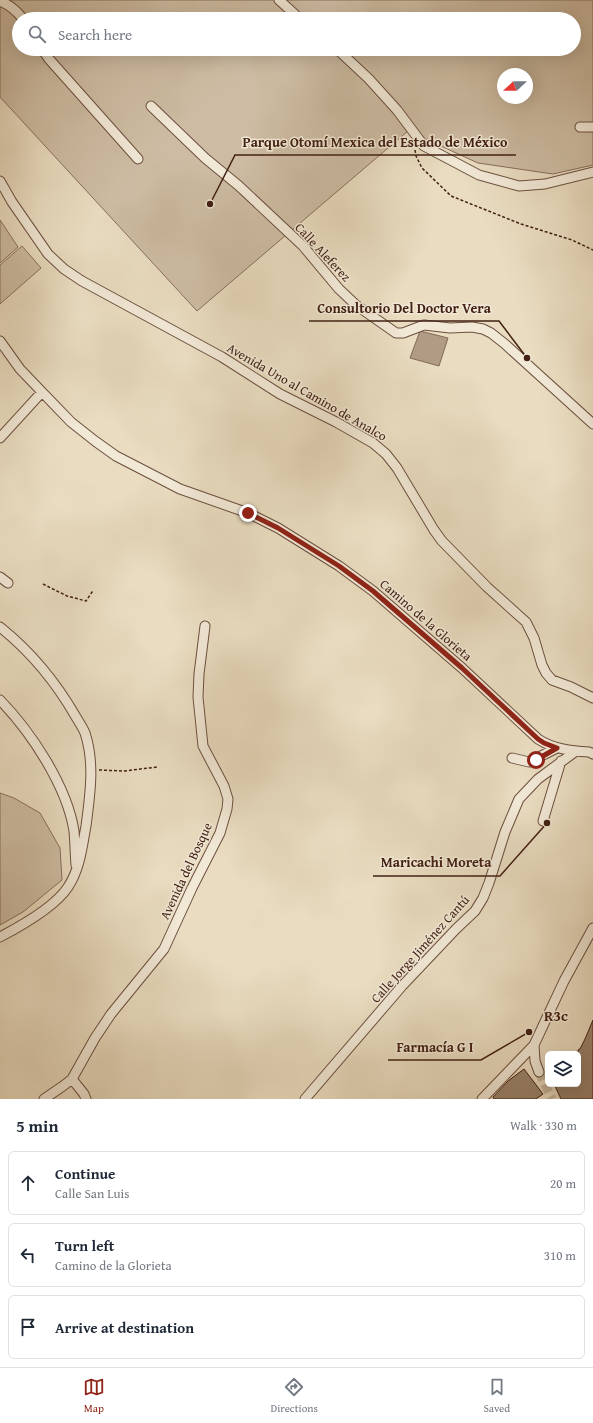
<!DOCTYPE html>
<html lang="en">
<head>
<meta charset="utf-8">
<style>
	:root { --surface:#fff; --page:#f6f6f7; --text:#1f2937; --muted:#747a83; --line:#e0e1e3; --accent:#8f2418 }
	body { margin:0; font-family:"Gentium Book Plus",serif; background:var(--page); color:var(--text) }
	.controls { position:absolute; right:12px; bottom:12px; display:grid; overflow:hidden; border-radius:6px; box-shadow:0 4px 16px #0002 }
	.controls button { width:36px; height:36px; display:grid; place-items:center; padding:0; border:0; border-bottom:1px solid var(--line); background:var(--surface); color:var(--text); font:20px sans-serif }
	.compass { position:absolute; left:497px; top:68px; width:36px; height:36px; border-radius:50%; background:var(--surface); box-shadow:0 4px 16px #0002; rotate:248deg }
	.stop { position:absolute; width:12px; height:12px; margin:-9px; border:3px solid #8f2418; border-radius:50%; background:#fff }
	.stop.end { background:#8f2418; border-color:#fff; box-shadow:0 1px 4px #0008 }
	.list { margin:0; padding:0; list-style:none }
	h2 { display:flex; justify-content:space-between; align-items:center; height:52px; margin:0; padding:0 16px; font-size:17px }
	h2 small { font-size:13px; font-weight:400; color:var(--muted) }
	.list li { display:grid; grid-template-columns:26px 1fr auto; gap:12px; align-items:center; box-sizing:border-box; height:64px; margin:0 8px 8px; padding:0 8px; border:1px solid var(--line); border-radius:6px }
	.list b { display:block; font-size:15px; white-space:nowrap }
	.list p { margin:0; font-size:13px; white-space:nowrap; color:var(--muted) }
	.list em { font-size:13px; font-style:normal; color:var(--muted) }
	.icon { flex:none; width:22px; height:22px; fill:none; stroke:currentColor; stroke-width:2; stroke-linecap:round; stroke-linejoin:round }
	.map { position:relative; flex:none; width:593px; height:1099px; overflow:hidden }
	.search { position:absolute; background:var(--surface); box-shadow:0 4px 16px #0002; left:12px; right:12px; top:12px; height:44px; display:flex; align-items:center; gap:10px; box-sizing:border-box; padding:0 14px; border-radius:22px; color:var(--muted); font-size:15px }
	.sheet { height:268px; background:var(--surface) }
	nav { display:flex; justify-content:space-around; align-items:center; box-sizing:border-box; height:56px; border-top:1px solid var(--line); background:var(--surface); font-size:11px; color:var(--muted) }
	nav a { display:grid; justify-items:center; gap:2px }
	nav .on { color:var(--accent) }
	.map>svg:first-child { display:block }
	.green { fill:#cdbca3; stroke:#886e5b; fill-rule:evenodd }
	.water { fill:#b09c85; stroke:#846a57 }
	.building { fill:#99826d; stroke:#422013 }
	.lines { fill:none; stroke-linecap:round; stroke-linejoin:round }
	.minor-tunnel { stroke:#c8b69d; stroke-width:9; stroke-dasharray:9 4.5; stroke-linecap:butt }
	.minor-casing { stroke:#6c4f3e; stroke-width:11 }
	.path { stroke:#422013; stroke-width:1.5; stroke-dasharray:3 2; stroke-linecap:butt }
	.minor { stroke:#f1e8d6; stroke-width:9 }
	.route { stroke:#8f2418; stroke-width:5 }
	.labels { text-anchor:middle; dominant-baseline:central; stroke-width:3; stroke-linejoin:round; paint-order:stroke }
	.street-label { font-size:13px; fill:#422013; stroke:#f1e8d6 }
	.quarter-label { font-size:15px; font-weight:bold; fill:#422013; stroke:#f1e8d6 }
	.leader { fill:none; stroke:#422013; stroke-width:1.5 }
	.callout-dot { fill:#422013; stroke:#f1e8d6; stroke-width:1.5 }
	.callout-label { font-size:14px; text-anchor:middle; font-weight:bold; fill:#422013; stroke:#f1e8d6; stroke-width:3; stroke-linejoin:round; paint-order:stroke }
</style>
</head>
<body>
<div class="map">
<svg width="593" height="1099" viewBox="0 0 593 1099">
	<rect width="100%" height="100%" fill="#e9dcc0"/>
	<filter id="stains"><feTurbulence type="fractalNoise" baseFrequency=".005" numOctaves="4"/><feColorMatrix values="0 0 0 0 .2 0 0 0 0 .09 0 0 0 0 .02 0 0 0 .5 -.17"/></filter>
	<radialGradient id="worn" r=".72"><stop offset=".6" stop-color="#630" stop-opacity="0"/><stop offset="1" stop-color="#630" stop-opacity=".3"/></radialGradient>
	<!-- green -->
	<path class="green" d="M0,0H593V165L553,174L478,163L408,131L197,311L0,97ZM19,19H574V49H19ZM503,74H527V98H503Z
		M0,220L18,247L0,263Z
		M22,246L41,268L0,304V265Z
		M0,793L14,798L40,813L60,848L62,880L23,912L0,925Z"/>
	<!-- water -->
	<path class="water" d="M420,331L448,338L439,366L410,358Z"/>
	<!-- building -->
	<path class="building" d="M593,1020V1099H561L554,1084H578V1050L580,1049L585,1039Z
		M524,1069L543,1094L536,1099H494L493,1097L508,1081Z"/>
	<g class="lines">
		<!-- minor-tunnel -->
		<path class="minor-tunnel" d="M539,1072L552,1099"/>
		<defs>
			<path id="minor" d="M279,0L300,19
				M0,1C10,5 17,11 23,19
				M42,49L49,59L138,159
				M337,49L369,79L397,110L424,146L479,175L519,186L545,184L593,172
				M151,106L205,158L239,186L303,246L339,289L356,305L396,333H403L424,325L450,328L472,327L483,329L491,333L505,344L593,424
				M580,127H593
				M0,181L12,202L48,254L64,269L82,281L222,357L280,394L336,422L373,443L386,454L397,468L434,530L442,541L487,587L526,622L534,638L542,665L546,673L552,680L571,687L593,698
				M0,341L20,369L42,392L71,422L95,441L116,456L180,489L248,513L278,528L339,566L373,591L462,668L538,739C553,749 572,751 589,752L593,754
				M0,438L42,392
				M0,577L8,583
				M0,627C30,651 57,684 76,717C79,722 83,728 85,733C95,763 90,795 86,826C82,847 80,869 68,887C55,907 21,926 0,937
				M0,700C31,732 67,786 74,831C75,842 75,854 76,865
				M512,758L529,762L557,748
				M543,821L561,761
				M534,1045L535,1061L539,1072
				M72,1079L84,1094L86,1099
				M44,1099L63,1086L72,1079L95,1038L111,1014L164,949L192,888L220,833L227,809L228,799L224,786L203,746L198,697L199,674L205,626
				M305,1099L402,986L456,929L475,911L483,898L489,883L505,832L519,799L538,779L576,751
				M482,1099L534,1045L564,981L593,928"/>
		</defs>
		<!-- minor casing -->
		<use href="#minor" class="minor-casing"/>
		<!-- path -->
		<path class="path" d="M415,150L416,156L422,168L451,196L521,224L572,240L593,250
			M43,584L67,596L86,601L92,592L93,593
			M99,770L124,771L157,767"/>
		<!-- minor -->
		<use href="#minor" class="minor"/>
	</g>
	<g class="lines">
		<!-- route -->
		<path class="route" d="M248,513L278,528L339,566L373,591L462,668L538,739L544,743L557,748L536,760"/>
	</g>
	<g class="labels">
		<!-- street labels -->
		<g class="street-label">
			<text transform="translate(323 252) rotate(47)">Calle Aleferez</text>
			<text transform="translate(307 392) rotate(30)">Avenida Uno al Camino de Analco</text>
			<text transform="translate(426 620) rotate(41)">Camino de la Glorieta</text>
			<text transform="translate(186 871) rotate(-65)">Avenida del Bosque</text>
			<text transform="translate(420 949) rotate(-48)">Calle Jorge Jiménez Cantú</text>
		</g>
		<!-- quarter labels -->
		<g class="quarter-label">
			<text x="556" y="1015">R3c</text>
		</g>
	</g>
	<!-- callouts -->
	<path class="leader" d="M210 204L235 155H516M527 358L499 321H309M547 823L500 876H373M529 1032L481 1060H388"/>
	<g class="callout-dot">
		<circle cx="210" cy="204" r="4"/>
		<circle cx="527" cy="358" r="4"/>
		<circle cx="547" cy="823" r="4"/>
		<circle cx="529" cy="1032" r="4"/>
	</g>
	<g class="callout-label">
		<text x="375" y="147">Parque Otomí Mexica del Estado de México</text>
		<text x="404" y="313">Consultorio Del Doctor Vera</text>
		<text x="436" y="867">Maricachi Moreta</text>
		<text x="435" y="1052">Farmacía G I</text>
	</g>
	<rect width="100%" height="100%" filter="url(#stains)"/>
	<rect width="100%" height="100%" fill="url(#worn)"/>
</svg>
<div class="controls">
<button><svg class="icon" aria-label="layers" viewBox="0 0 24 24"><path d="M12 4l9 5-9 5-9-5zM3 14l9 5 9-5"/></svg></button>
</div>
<svg class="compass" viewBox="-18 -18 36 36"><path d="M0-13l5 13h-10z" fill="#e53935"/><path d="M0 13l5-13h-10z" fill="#747a83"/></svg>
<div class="stop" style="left:536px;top:760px"></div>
<div class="stop end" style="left:248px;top:513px"></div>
<div class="search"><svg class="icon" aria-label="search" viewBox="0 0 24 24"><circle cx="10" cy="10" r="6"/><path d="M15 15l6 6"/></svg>Search here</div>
</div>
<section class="sheet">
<h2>5 min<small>Walk · 330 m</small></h2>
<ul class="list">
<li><svg class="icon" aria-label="ahead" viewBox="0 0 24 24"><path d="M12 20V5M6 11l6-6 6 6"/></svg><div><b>Continue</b><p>Calle San Luis</p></div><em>20 m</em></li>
<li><svg class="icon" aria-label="left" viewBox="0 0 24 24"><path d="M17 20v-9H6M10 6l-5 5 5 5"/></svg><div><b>Turn left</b><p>Camino de la Glorieta</p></div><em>310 m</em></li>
<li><svg class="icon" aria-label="arrive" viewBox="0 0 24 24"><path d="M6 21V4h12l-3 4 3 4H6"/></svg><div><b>Arrive at destination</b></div></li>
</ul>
</section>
<nav>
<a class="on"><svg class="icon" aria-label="map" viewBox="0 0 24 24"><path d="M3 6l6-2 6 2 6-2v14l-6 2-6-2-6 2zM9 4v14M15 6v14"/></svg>Map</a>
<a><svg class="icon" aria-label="directions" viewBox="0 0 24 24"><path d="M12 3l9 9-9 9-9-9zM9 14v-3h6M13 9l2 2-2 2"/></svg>Directions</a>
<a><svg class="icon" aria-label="saved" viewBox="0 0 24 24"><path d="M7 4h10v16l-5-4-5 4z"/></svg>Saved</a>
</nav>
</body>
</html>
